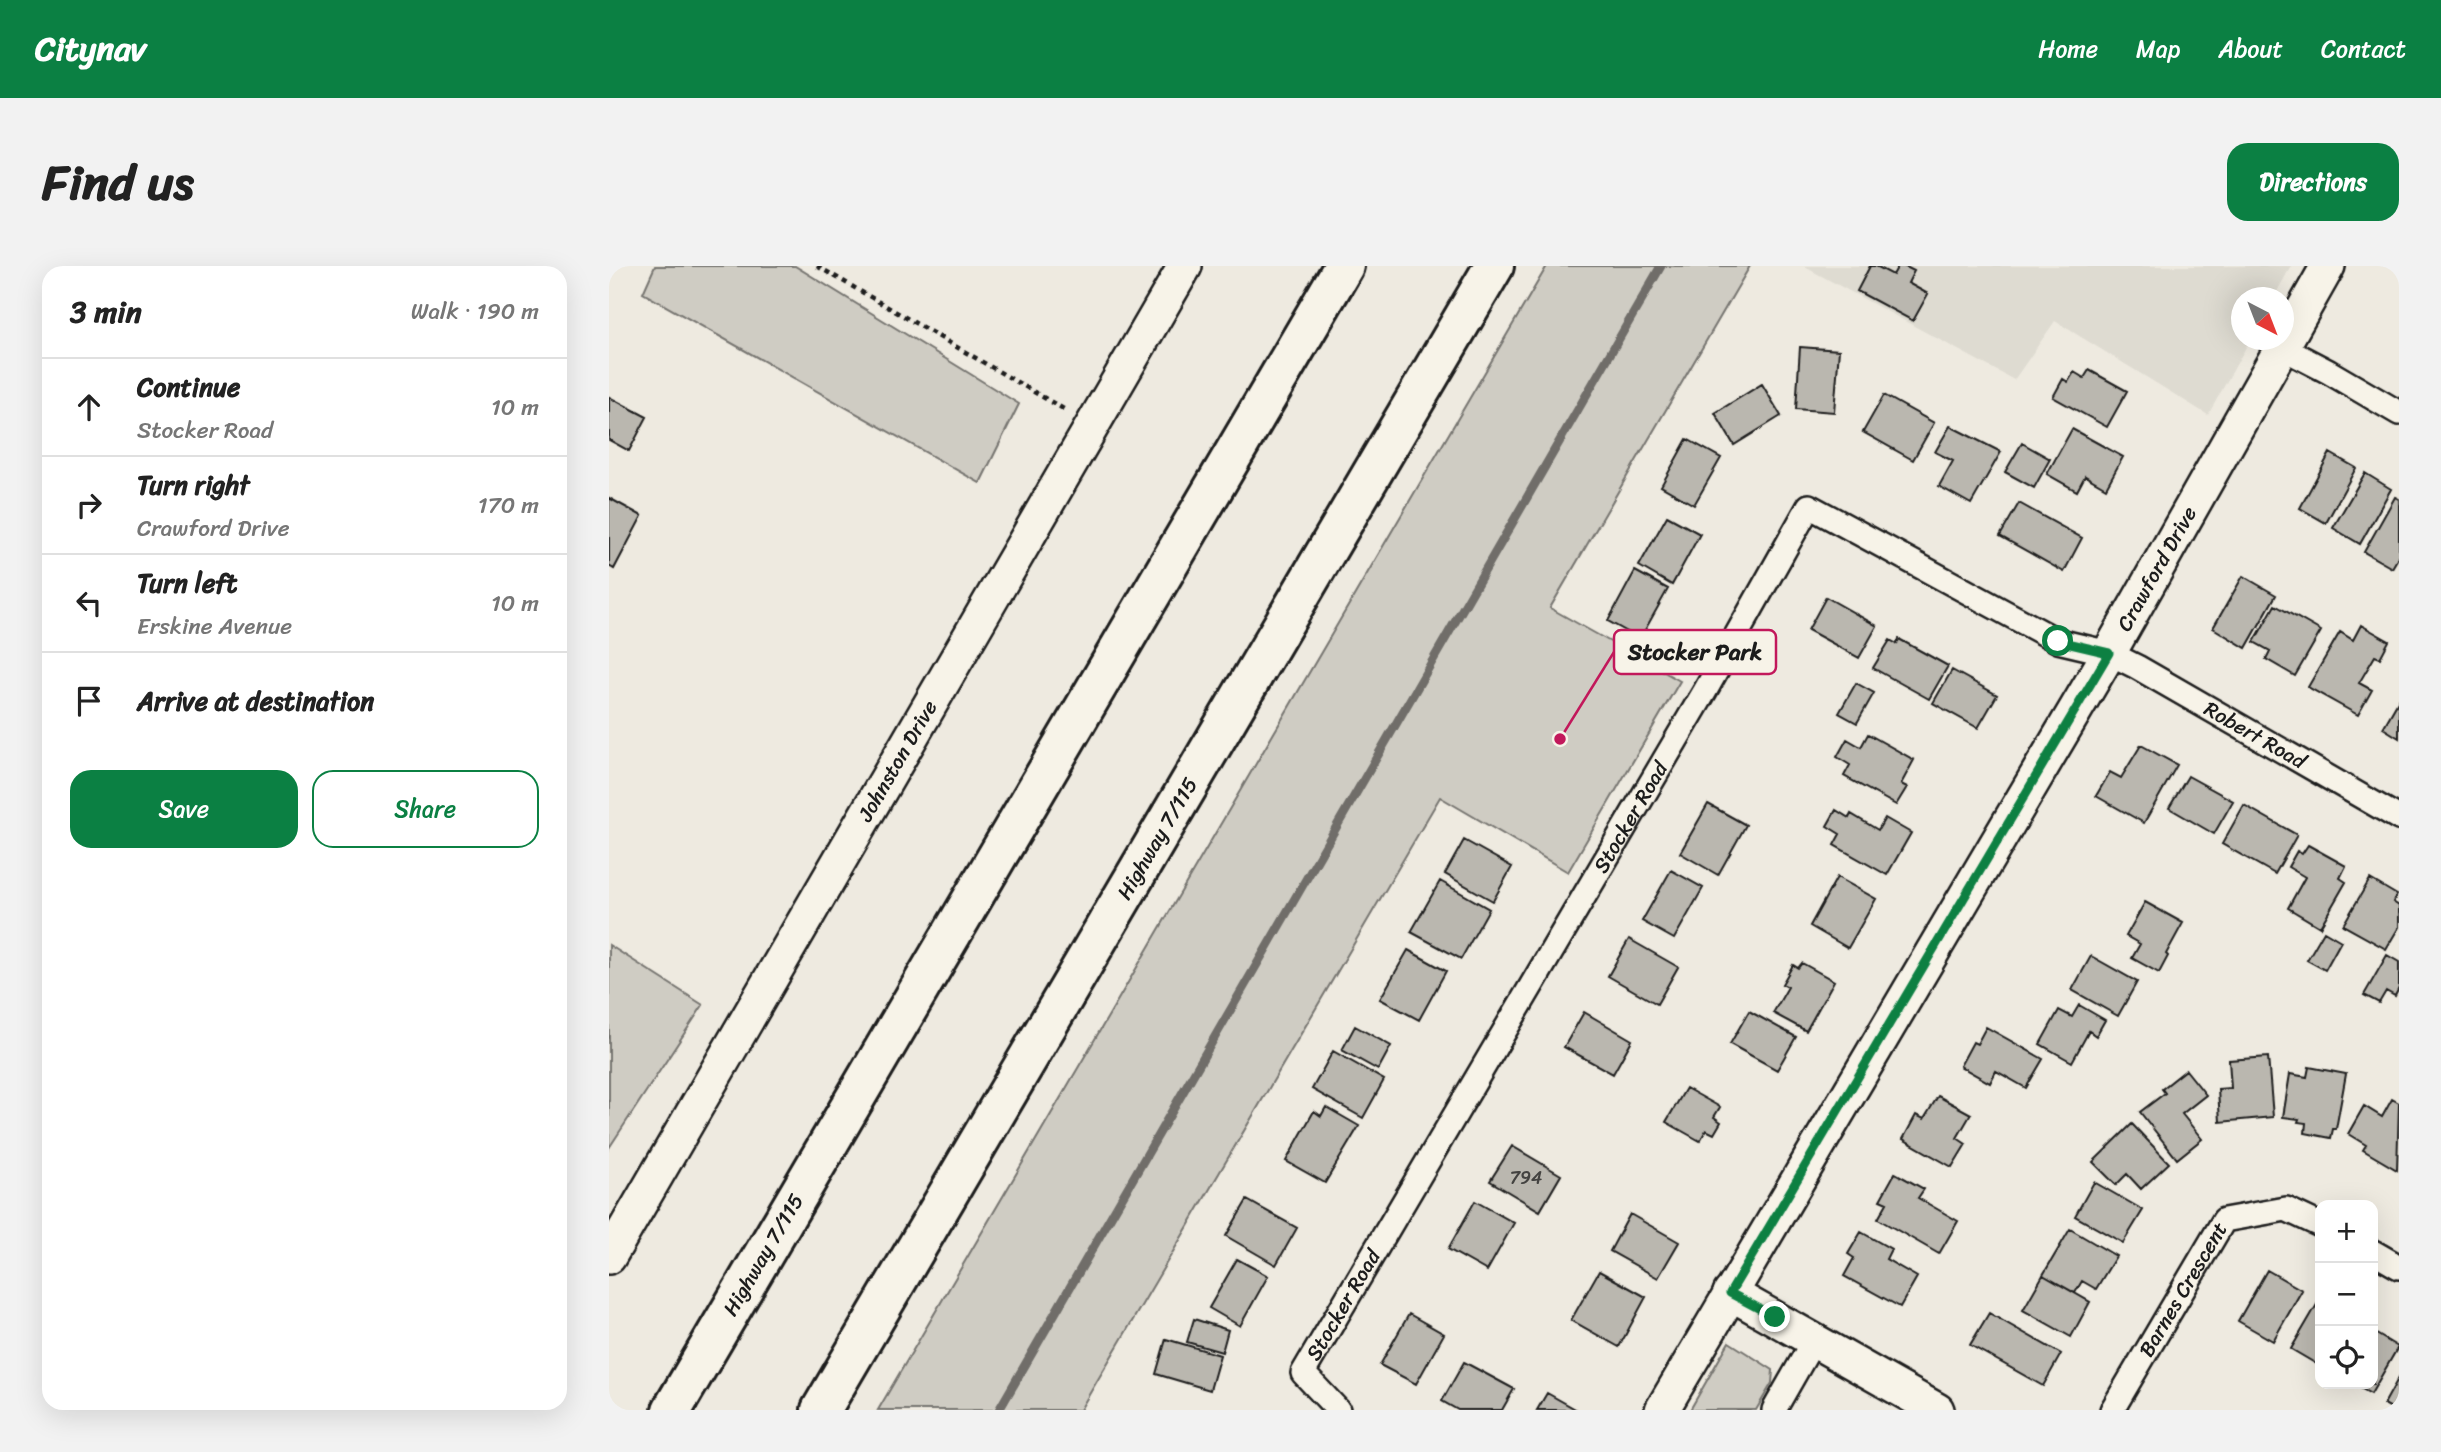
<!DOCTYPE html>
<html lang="en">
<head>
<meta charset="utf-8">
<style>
	:root { --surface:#fff; --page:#f2f2f2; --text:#222; --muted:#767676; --line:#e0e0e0; --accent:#0b8043 }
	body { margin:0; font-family:Sriracha,sans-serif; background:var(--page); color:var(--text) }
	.controls { position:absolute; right:21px; bottom:21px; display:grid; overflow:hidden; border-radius:14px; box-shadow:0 7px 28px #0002 }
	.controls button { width:63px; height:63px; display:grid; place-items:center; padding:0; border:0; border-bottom:2px solid var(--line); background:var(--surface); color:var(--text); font:35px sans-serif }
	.compass { position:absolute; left:1622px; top:21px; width:63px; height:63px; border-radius:50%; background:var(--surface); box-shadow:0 7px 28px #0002; rotate:138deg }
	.stop { position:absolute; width:21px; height:21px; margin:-16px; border:5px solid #0b8043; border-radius:50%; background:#fff }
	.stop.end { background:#0b8043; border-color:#fff; box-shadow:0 2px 7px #0008 }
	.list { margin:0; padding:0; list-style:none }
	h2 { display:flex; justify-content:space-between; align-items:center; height:91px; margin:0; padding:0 28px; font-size:30px }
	h2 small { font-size:23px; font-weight:400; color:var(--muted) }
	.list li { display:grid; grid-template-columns:46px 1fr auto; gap:21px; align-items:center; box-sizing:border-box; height:98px; padding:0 28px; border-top:2px solid var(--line) }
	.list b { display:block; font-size:26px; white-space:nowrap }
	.list p { margin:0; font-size:23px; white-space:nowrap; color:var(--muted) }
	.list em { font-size:23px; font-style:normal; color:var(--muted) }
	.actions { display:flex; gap:14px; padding:21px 28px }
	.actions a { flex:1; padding:16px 0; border:2px solid var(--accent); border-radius:21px; text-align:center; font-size:24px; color:var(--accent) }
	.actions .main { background:var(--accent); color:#fff }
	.icon { flex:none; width:38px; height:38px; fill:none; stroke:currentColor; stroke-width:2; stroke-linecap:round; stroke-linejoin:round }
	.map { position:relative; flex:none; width:1790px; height:1144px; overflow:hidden; border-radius:21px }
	header { display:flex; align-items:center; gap:42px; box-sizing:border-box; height:98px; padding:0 35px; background:var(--accent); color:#fff }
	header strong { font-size:33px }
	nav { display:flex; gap:38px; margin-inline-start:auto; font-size:24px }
	.intro { display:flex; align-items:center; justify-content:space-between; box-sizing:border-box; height:168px; padding:0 42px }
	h1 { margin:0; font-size:49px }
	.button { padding:18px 32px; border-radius:21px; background:var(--accent); color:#fff; font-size:24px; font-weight:700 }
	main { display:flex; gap:42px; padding:0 42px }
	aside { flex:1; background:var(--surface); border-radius:21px; box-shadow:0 7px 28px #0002 }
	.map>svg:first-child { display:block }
	.built { fill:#dedbd1 }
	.green { fill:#cfccc3; stroke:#767470; stroke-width:2 }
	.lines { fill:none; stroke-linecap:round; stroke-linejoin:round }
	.stream { stroke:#6f6d69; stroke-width:9 }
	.building { fill:#bab7af; stroke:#1c1c1c; stroke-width:2 }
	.street-casing { stroke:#1c1c1c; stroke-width:28 }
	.secondary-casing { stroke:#1c1c1c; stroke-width:38 }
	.highway-casing { stroke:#1c1c1c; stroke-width:44 }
	.path { stroke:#1c1c1c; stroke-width:4.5; stroke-dasharray:5 5; stroke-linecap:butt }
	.street { stroke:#f7f3e8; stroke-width:23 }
	.secondary { stroke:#f7f3e8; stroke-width:33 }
	.highway { stroke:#f7f3e8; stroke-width:38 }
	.route { stroke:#0b8043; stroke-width:9 }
	.labels { text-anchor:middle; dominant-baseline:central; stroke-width:6; stroke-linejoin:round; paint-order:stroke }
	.number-label { font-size:18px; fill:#444341 }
	.street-label { font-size:21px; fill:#1c1c1c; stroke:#f7f3e8 }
	.leader { fill:none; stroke:#c2185b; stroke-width:2.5 }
	.callout-dot { fill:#c2185b; stroke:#f7f3e8; stroke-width:2.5 }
	.callout { fill:#f7f3e8; stroke:#c2185b; stroke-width:2.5 }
	.callout-label { font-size:23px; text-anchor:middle; font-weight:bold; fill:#1c1c1c }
</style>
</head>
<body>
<header>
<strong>Citynav</strong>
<nav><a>Home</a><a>Map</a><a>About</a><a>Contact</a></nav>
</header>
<div class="intro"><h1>Find us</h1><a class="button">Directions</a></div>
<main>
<aside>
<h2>3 min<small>Walk · 190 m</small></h2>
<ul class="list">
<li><svg class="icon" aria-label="ahead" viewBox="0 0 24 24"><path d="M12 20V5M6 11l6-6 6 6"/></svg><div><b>Continue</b><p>Stocker Road</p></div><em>10 m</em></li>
<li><svg class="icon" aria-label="right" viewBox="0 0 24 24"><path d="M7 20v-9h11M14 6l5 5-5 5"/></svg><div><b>Turn right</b><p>Crawford Drive</p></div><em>170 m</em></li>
<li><svg class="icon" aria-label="left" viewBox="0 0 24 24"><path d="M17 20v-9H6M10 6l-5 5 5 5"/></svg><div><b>Turn left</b><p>Erskine Avenue</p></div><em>10 m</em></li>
<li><svg class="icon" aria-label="arrive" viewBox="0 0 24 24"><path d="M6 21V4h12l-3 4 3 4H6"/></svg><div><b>Arrive at destination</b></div></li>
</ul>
<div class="actions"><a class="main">Save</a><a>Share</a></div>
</aside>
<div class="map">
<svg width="1790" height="1144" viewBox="0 0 1790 1144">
	<rect width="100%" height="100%" fill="#eeeae0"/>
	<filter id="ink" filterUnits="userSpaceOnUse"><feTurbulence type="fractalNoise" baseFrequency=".0143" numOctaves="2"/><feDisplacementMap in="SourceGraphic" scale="14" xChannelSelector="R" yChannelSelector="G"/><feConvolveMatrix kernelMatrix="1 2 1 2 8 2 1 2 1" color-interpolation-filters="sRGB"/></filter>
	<g filter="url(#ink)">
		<!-- built -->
		<path class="built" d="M1194,0H1682L1665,31L1632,32V74H1641L1599,149L1446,55L1405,114Z"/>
		<!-- green -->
		<path class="green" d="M46,0H186L410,138L371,217L34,27Z
			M938,0H1141L941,342L1071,415L959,606L831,531L471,1144H269Z
			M0,679L94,739L0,882Z
			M1120,1076L1164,1104L1163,1117L1147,1144H1081Z"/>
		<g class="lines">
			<!-- stream -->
			<path class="stream" d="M390,1144L1052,0"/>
		</g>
		<!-- building -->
		<path class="building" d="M1261,0H1267L1284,9L1289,0H1295L1305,5L1299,17L1319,28L1304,55L1248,25Z
			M1191,81L1230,84L1225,146L1187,143Z
			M1480,104L1518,125L1498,161L1444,131L1454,113L1459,116L1465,106L1475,112Z
			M1153,118L1172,150L1125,179L1106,147Z
			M1275,129L1325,157L1304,194L1254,166Z
			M0,131L38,151L20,185L0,174Z
			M1341,160L1392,186L1362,238L1330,220L1344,195L1326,186Z
			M1463,163L1514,191L1497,222L1476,210L1468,225L1438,208Z
			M1078,173L1112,192L1085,239L1052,220Z
			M1413,177L1441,193L1425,222L1396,206Z
			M1721,187L1747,202L1717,257L1691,242Z
			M1756,207L1782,223L1751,278L1724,262Z
			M1786,231L1790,233V290L1783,302L1755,286Z
			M0,232L33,250L5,303L0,300Z
			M1410,237L1473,272L1455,306L1391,270Z
			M1058,250L1091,268L1063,319L1030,300Z
			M1026,305L1059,323L1031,373L999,355Z
			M1634,310L1667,329L1637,382L1604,362Z
			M1217,331L1268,360L1250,392L1199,364Z
			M1666,339L1712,365L1686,410L1657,393L1661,385L1645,376Z
			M1752,359L1780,375L1771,392L1766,390L1750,417L1763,424L1749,449L1699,421L1731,366L1744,374Z
			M1290,373L1339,400L1320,433L1264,402L1281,374L1288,378Z
			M1343,404L1388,429L1369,462L1324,437Z
			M1247,417L1265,427L1248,457L1230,447Z
			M1790,434V472L1774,462Z
			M1259,468L1305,494L1292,518L1298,521L1287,539L1235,510L1241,499L1228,491L1238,473L1252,481Z
			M1532,479L1568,499L1535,557L1487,530L1501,506L1512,512Z
			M1579,510L1624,535L1605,568L1560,542Z
			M1099,538L1137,559L1109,609L1071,587Z
			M1635,539L1688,569L1666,608L1613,578Z
			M1227,544L1240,552L1242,548L1269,564L1276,552L1302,567L1278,609L1225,579L1231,568L1218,560Z
			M855,574L903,601L884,635L836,608Z
			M1699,579L1737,600L1731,612L1737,616L1711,661L1679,642L1696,611L1679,601L1688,585L1693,588Z
			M1062,604L1094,622L1065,673L1033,655Z
			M1228,611L1267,633L1239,682L1201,660Z
			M1761,613L1788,629L1784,636L1790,640V661L1777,683L1734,659Z
			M831,615L880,643L852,693L802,666Z
			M1536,636L1574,657L1557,688L1559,690L1550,707L1523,692L1531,678L1517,670Z
			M1715,665L1732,675L1716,704L1698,694Z
			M1020,673L1069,701L1048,738L999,710Z
			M799,684L837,705L810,754L771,733Z
			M1778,689L1790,696V722L1786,730L1777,725L1770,737L1755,729Z
			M1482,690L1528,716L1509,750L1463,724Z
			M1193,697L1225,715L1197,765L1164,747L1179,721L1173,718L1184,699L1189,702Z
			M1470,739L1496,754L1487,770L1480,765L1463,796L1431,778L1450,744L1463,751Z
			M1140,745L1187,771L1168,804L1121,778Z
			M975,746L1023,774L1004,808L955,781Z
			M746,760L782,780L769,804L733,784Z
			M1377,761L1434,793L1417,822L1387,805L1381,817L1351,800L1364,776L1368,778Z
			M724,785L775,814L754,852L703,823Z
			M1659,791L1664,851L1611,856L1609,823L1622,822L1620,794Z
			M1700,801L1737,808L1727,863H1724L1722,872L1696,867L1697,857L1689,856L1690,853L1674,851L1681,808L1698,811Z
			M1577,804L1597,829L1573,848L1593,873L1568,893L1531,846L1556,827L1553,823Z
			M1077,822L1111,841L1105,851L1112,856L1105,868L1097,864L1091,875L1057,856Z
			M1329,830L1362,848L1348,872L1357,878L1343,901L1294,873L1307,849L1315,853Z
			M1783,833L1790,837L1788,904L1754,884L1757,879L1739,868L1755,840L1773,851Z
			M717,841L750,860L716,917L677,895L705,845L712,850Z
			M1523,858L1560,897L1532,923L1518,908L1507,919L1484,896Z
			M903,880L952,909L931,945L881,915Z
			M1286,907L1315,923L1309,932L1349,955L1330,988L1269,953L1278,937L1271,934Z
			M1485,916L1534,944L1514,977L1466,950Z
			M638,934L688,962L667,999L617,970Z
			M866,935L905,957L878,1005L839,983Z
			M1021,948L1070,976L1049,1012L1001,985Z
			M1461,963L1507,990L1487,1023L1473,1015L1466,1027L1434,1009Z
			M1252,966L1282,983L1277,993L1308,1011L1291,1041L1235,1010L1245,992L1239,988Z
			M628,993L659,1010L631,1060L600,1042Z
			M1658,1004L1693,1024L1664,1075L1629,1055Z
			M990,1005L1037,1031L1010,1081L962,1054Z
			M1434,1009L1481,1036L1462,1071L1414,1044Z
			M1710,1035L1711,1036V1100L1682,1083Z
			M1380,1047L1452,1088L1434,1120L1361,1079Z
			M800,1048L835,1068L807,1118L771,1099Z
			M585,1053L619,1064L613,1086L578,1076Z
			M1764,1066L1789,1081L1762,1128L1744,1118H1764Z
			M557,1073L611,1089L601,1124L547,1108Z
			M855,1096L905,1123L893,1144H849L833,1135Z
			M1790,1111V1144H1786L1775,1138Z
			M938,1127L968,1144H928Z"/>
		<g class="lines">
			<defs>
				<g id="street">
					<path d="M1672,81L1720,106L1790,147"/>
					<path d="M1764,986L1790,1001"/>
					<path id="s1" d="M729,1144L694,1107L1096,425L1200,240L1449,375L1500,387L1528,401L1790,552"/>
					<path d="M1165,1144L1205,1074"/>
					<path id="s2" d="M1503,1144L1615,954L1677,943L1711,959"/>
				</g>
				<g id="secondary">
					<path id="s3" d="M0,991L576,0"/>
					<path d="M1121,1027L1328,1144"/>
					<path id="s4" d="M1053,1144L1500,387L1719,0"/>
				</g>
				<g id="highway">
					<path id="s5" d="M63,1144L735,0"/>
					<path id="s6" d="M212,1144L885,0"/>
				</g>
			</defs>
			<!-- street casing -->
			<use href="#street" class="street-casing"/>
			<!-- secondary casing -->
			<use href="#secondary" class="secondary-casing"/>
			<!-- highway casing -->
			<use href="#highway" class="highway-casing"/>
			<!-- path -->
			<path class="path" d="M208,0L458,145"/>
			<!-- street -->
			<use href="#street" class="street"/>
			<!-- secondary -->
			<use href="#secondary" class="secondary"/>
			<!-- highway -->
			<use href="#highway" class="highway"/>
		</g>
	</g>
	<g class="lines" filter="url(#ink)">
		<!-- route -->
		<path class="route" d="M1166,1051L1121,1027L1500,387L1449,375"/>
	</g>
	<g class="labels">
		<!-- number labels -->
		<g class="number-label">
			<text x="917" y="912">794</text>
		</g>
		<!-- street labels -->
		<g class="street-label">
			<text stroke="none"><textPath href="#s4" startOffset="976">Crawford Drive</textPath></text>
			<text stroke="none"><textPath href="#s1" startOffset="1558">Robert Road</textPath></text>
			<text stroke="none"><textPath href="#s3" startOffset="574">Johnston Drive</textPath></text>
			<text stroke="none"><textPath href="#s1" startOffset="696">Stocker Road</textPath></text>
			<text stroke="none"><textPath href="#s6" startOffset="663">Highway 7/115</textPath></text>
			<text stroke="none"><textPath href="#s5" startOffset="180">Highway 7/115</textPath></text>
			<text stroke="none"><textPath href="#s2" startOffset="140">Barnes Crescent</textPath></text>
			<text stroke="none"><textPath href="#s1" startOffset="130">Stocker Road</textPath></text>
		</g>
	</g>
	<!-- callouts -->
	<path class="leader" d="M951 473L1005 386"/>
	<circle class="callout-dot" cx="951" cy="473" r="7"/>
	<rect class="callout" x="1005" y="364" width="162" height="44" rx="7"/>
	<g class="callout-label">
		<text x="1086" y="394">Stocker Park</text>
	</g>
</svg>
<div class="controls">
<button>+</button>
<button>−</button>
<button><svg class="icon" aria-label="locate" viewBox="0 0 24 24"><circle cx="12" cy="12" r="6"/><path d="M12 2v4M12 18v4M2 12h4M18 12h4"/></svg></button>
</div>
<svg class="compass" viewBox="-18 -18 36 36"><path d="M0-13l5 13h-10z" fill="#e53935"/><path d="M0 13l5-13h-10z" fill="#767676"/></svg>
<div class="stop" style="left:1449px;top:375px"></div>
<div class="stop end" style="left:1166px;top:1051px"></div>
</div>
</main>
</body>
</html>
